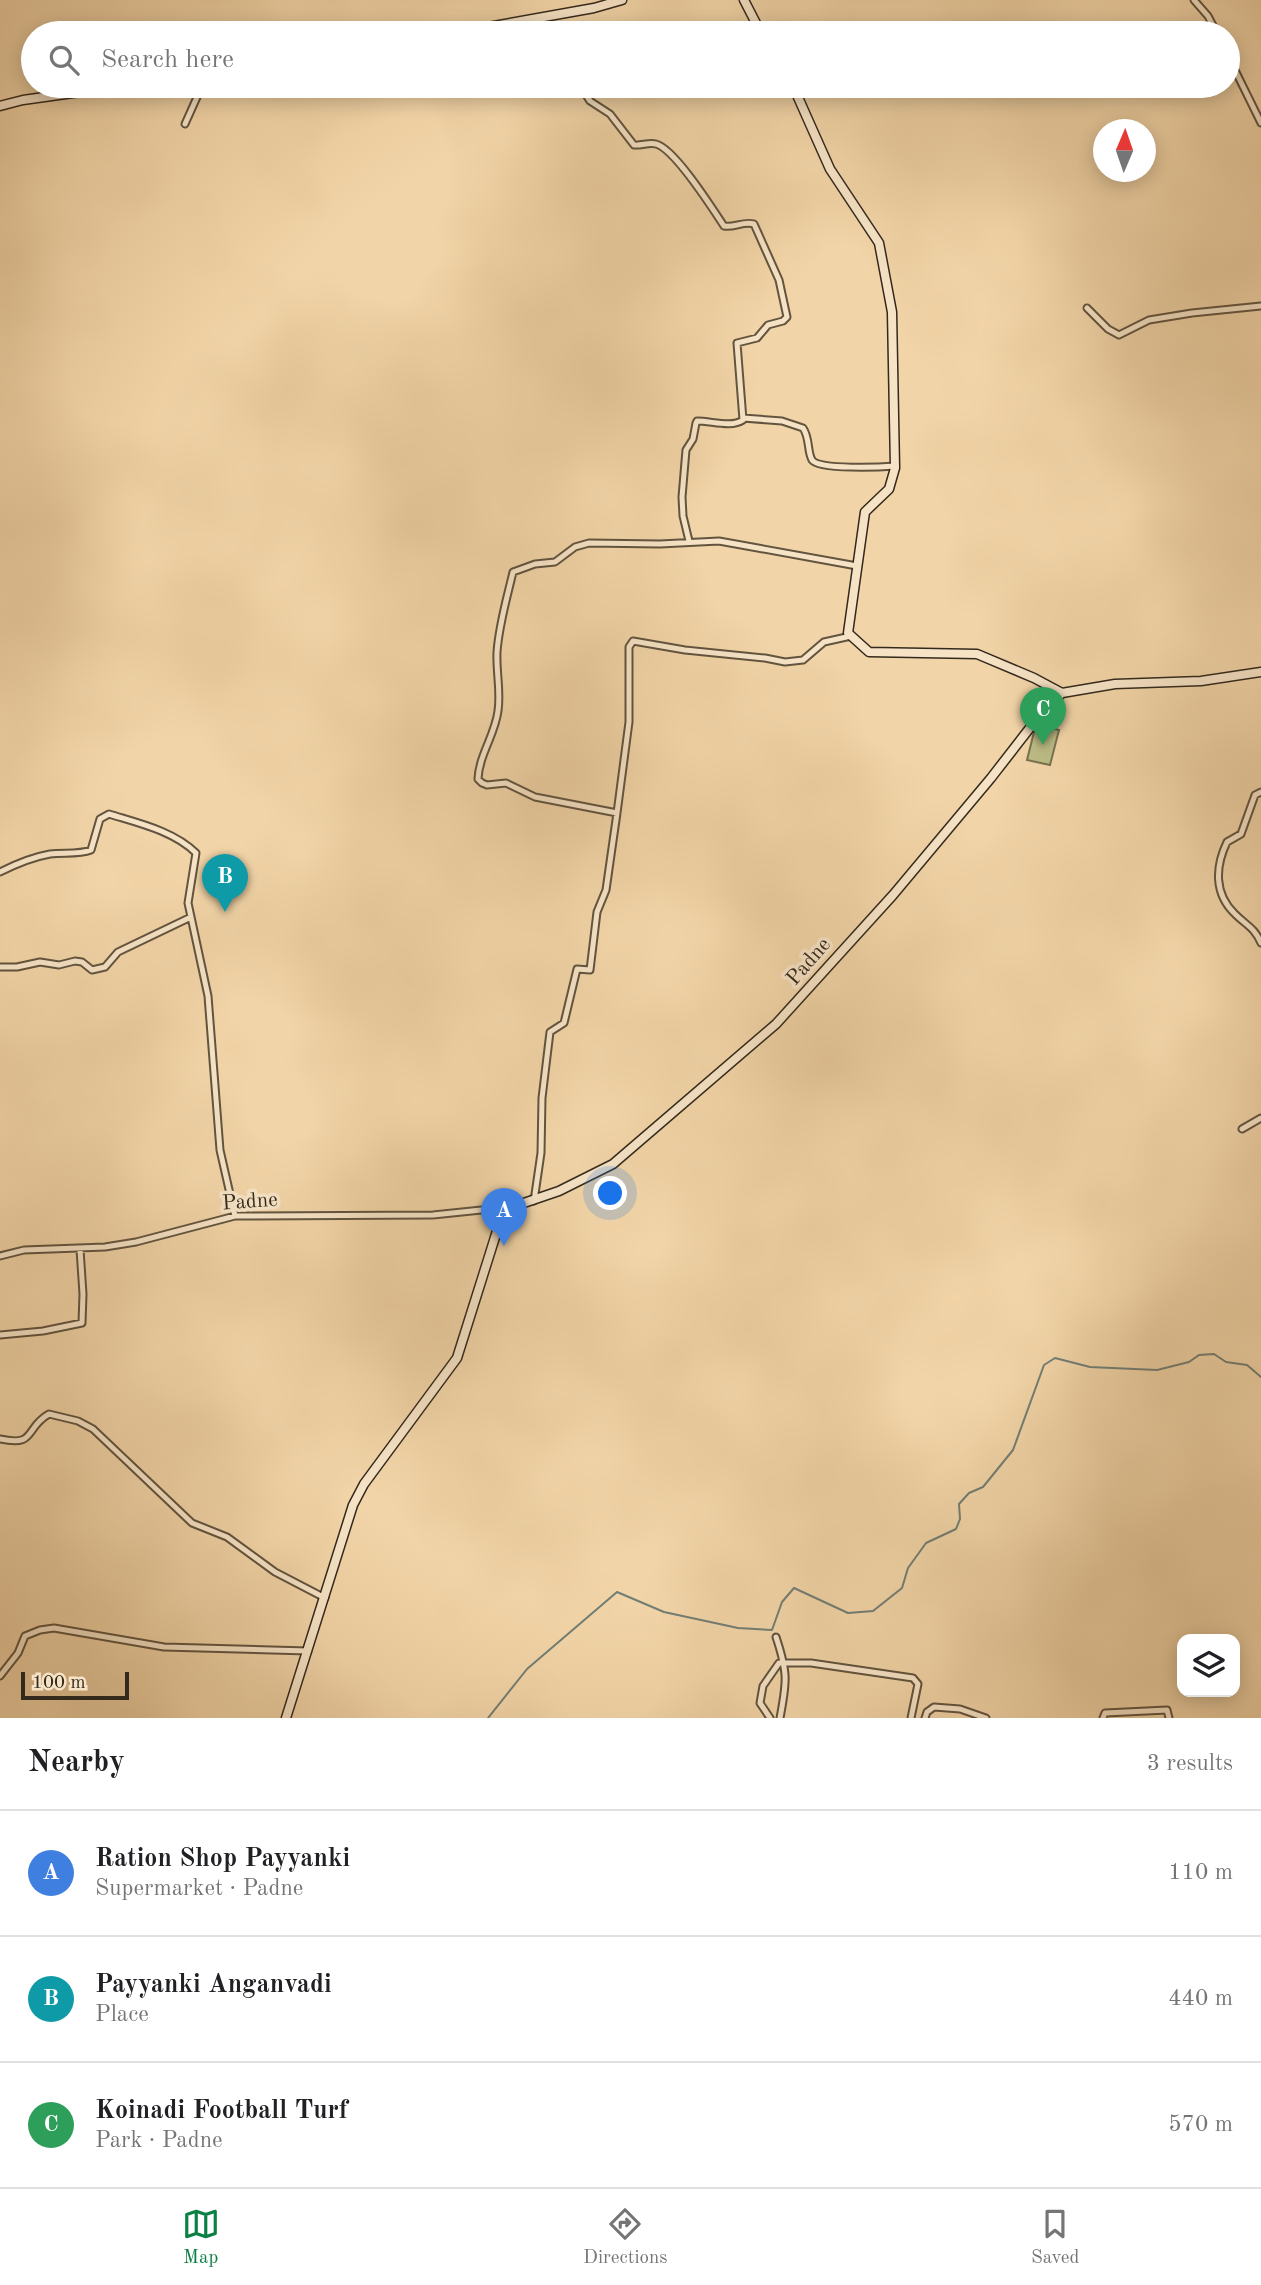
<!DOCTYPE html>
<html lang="en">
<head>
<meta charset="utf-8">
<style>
	:root { --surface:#fff; --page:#f6f6f6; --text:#202124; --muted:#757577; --line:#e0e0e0; --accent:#0b8043 }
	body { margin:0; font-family:"Old Standard TT",serif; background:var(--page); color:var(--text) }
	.controls { position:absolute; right:21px; bottom:21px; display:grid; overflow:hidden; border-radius:14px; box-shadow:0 4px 18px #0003 }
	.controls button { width:63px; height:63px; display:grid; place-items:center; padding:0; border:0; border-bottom:2px solid var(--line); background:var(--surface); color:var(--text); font:35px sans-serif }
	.compass { position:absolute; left:1093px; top:119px; width:63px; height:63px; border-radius:50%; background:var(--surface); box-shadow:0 4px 18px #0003; rotate:2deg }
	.scale { position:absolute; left:21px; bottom:18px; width:108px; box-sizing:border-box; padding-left:7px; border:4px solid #33291c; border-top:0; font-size:19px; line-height:24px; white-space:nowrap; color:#33291c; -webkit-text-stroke:5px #f6e3c6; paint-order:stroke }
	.you { position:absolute; left:611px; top:1194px; width:24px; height:24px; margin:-18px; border:5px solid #fff; border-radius:50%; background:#1a73e8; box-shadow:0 0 0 10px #1a73e833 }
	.badge { display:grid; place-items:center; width:46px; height:46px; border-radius:50%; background:var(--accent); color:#fff; font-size:23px; font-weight:700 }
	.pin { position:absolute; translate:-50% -58px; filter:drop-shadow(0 2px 4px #0008) }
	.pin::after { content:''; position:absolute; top:37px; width:24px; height:21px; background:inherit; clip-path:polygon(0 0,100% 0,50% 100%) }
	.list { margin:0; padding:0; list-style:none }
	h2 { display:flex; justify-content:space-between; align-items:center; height:91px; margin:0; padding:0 28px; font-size:30px }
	h2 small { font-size:23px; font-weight:400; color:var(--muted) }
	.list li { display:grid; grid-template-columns:46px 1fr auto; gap:21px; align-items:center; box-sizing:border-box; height:126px; padding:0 28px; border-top:2px solid var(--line) }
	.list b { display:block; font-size:26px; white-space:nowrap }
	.list p { margin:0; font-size:23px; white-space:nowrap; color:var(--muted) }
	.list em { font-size:23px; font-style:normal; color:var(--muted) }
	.icon { flex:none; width:38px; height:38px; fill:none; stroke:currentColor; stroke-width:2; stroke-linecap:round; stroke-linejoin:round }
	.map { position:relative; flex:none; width:1261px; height:1718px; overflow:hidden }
	.search { position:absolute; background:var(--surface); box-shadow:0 4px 18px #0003; left:21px; right:21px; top:21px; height:77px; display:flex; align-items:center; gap:18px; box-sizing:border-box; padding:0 24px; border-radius:38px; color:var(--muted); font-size:26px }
	.sheet { height:469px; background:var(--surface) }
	nav { display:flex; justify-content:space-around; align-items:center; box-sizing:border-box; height:98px; border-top:2px solid var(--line); background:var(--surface); font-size:19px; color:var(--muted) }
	nav a { display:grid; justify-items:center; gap:4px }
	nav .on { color:var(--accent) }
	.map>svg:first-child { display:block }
	.green { fill:#bcbc85; stroke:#787250; stroke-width:2 }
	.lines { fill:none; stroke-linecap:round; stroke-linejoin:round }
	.stream { stroke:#727e75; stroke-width:2 }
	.street-casing { stroke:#62543f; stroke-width:9 }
	.secondary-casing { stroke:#33291c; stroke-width:11 }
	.street { stroke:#f6e3c6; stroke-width:5 }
	.secondary { stroke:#f6e3c6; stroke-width:8 }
	.labels { text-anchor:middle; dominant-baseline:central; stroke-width:7; stroke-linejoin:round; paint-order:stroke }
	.street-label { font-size:21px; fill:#33291c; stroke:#f6e3c6 }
</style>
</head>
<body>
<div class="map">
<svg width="1261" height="1718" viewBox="0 0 1261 1718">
	<rect width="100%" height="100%" fill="#f1d4a7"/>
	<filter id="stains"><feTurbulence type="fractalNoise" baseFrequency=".00286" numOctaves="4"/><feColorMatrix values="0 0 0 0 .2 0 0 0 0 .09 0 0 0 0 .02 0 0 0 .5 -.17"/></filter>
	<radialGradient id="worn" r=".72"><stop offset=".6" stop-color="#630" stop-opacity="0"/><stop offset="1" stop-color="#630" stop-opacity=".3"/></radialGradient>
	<!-- green -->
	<path class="green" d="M1036,724L1059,730L1050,765L1027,760Z"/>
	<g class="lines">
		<!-- stream -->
		<path class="stream" d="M488,1718L527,1669L617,1592L664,1612L738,1628L772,1630L782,1602L794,1588L848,1613L873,1611L902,1588L908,1568L926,1543L956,1529L960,1519L959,1504L969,1493L983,1487L1013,1450L1044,1365L1055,1358L1090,1367L1157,1370L1189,1362L1199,1355L1214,1354L1226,1362L1247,1365L1261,1377"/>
		<defs>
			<path id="street" d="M1194,0L1208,16L1217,33
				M542,18L543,33
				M1228,56L1261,123
				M580,86L590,101L610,114L634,145C641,146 649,142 656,144C675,149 712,208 724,226C734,228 743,221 754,224L779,280L787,317L783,321L768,325L757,338L737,343L743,420C731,428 712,421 697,421L696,423L693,439L686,450L682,497L683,516L689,541
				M185,124L202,86
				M1087,308L1108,329L1119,335L1149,320L1192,313L1261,306
				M743,418L782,421L803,428C810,438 807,451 812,460C819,470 882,467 895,466
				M1261,792L1255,795L1241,834L1227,842C1215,867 1214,894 1235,914C1247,926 1254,927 1261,943
				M617,813L629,722V647L633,641L685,650L765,658L785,662L803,660L824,642L851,636
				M0,872C16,864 33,857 50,854C63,852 78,855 91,850L100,819L109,814C138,823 174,831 196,853L188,903L208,996L220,1150L235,1216
				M0,967H17L40,962L59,965L75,961L82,962L92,970L105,967L118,952L191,917
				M1242,1129L1261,1118
				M534,1201L541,1153L542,1098L550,1032L564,1023L577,969L590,970L597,912L606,890L617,813L535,797L506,783L487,785L482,783L478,779C479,755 495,735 498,711C501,691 496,672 497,652C499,624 507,598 513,572L535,564L555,562L575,547L589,543L660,544L719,541L857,566
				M0,1256L24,1250L105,1247L136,1242L235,1216L433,1215L491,1209L506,1211
				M0,1335L43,1331L82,1323L83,1294L80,1249
				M0,1439C37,1447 24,1428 49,1414L78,1421L93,1429L192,1523L227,1537L275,1572L325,1598
				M776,1637C788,1673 787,1681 780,1718
				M0,1676L18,1653L25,1636L40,1630L54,1628L164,1647L308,1651
				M770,1718L760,1703L763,1686L779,1663H811L913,1678L918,1684L911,1718
				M925,1718L927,1712L934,1707L960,1709L986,1718
				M1103,1718L1105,1713L1167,1710L1169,1718"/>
			<path id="secondary" d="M744,0L761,33
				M454,33L594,8L622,0
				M793,86L830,169L879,243L892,312L895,468L889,489L865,512L848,633L869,652L977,654L1034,678L1062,693L1115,684L1201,681L1261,672
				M0,106L23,100L123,86
				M286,1718L353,1505L364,1484L457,1358L502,1215L515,1206L559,1191L613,1164L776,1024L893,895L991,778L1043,711L1062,693"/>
		</defs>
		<!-- street casing -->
		<use href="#street" class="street-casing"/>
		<!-- secondary casing -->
		<use href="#secondary" class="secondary-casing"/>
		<!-- street -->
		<use href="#street" class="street"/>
		<!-- secondary -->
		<use href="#secondary" class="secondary"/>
	</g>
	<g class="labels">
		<!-- street labels -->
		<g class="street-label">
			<text transform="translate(809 962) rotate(-49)">Padne</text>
			<text transform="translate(250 1202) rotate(-4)">Padne</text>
		</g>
	</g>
	<rect width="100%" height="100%" filter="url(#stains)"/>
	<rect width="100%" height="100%" fill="url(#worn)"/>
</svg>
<div class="controls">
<button><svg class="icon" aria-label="layers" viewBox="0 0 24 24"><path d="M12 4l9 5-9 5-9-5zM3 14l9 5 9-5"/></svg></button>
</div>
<svg class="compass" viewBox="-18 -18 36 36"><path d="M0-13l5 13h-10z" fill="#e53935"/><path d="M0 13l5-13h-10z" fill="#757577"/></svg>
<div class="scale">100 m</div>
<div class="you"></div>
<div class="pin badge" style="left:504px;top:1246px;background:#3f7fe0">A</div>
<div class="pin badge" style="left:225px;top:912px;background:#0f9aa8">B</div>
<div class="pin badge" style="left:1043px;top:745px;background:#2e9e5b">C</div>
<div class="search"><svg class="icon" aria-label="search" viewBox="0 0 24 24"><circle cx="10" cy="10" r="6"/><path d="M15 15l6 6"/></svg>Search here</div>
</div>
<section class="sheet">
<h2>Nearby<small>3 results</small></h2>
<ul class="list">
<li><span class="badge" style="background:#3f7fe0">A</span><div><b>Ration Shop Payyanki</b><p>Supermarket · Padne</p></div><em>110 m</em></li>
<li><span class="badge" style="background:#0f9aa8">B</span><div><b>Payyanki Anganvadi</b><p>Place</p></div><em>440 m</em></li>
<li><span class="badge" style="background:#2e9e5b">C</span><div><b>Koinadi Football Turf</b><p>Park · Padne</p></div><em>570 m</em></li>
</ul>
</section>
<nav>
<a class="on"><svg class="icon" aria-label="map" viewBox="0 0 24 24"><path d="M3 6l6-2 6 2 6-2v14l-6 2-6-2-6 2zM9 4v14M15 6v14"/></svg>Map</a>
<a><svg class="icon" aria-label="directions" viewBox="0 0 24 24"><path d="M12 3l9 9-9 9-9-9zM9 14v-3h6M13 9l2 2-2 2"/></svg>Directions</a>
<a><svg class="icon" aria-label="saved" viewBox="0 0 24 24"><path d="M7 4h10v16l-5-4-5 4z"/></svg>Saved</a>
</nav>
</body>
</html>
